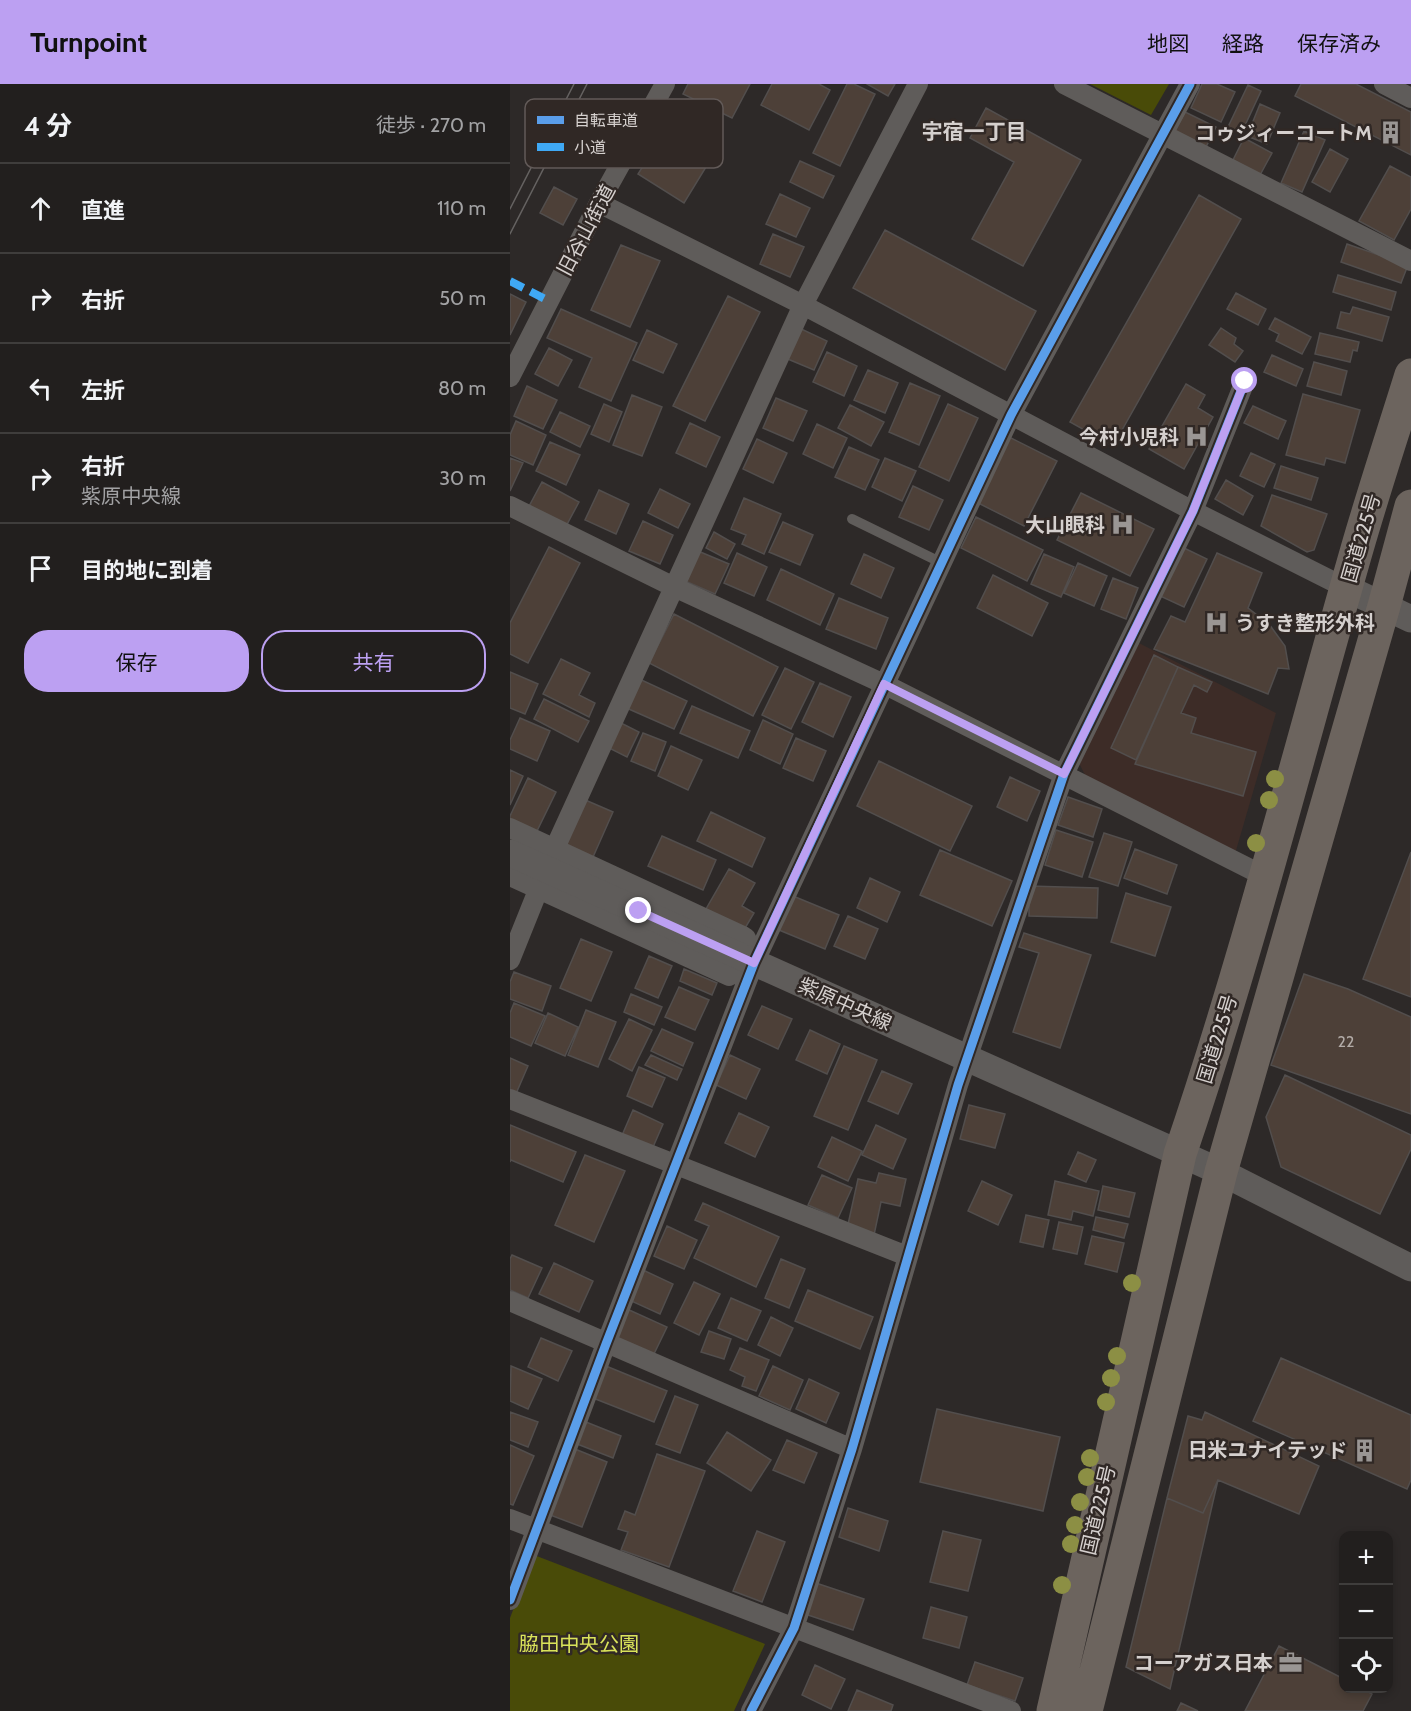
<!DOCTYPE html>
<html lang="ja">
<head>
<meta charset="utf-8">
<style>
	:root { --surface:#221f1e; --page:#2a2727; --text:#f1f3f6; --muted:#a2a2a4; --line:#3f3d3c; --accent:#bca0f2 }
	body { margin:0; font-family:Cabin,"Noto Sans JP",sans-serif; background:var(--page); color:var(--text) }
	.controls { position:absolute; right:18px; bottom:18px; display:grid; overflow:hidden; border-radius:12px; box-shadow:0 3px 9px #0003 }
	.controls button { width:54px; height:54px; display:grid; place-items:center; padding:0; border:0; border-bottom:2px solid var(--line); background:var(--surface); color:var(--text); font:30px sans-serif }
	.stop { position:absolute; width:18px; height:18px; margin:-14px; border:4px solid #bca0f2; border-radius:50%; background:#fff }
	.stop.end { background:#bca0f2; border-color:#fff; box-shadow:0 2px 6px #0008 }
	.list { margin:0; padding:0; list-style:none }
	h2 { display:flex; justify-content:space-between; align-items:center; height:78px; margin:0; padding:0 24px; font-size:26px }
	h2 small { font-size:20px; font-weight:400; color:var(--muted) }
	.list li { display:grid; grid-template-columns:39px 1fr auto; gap:18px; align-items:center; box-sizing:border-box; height:90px; padding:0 24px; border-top:2px solid var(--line) }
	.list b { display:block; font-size:22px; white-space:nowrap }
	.list p { margin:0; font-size:20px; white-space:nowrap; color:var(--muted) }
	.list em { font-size:20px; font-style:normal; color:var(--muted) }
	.actions { display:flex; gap:12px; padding:18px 24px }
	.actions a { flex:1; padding:14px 0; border:2px solid var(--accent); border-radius:24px; text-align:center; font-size:21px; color:var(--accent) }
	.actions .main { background:var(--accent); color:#111 }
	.icon { flex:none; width:33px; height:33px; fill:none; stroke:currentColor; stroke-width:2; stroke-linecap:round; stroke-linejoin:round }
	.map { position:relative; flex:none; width:901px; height:1627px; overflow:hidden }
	header { display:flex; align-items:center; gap:36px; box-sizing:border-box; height:84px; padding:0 30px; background:var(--accent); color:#111 }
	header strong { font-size:28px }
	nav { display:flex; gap:33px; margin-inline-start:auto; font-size:21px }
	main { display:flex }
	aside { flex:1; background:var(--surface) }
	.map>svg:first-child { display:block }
	.commercial { fill:#3d2c27 }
	.green { fill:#494b08 }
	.building { fill:#4d4038; stroke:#524e4d; stroke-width:1.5 }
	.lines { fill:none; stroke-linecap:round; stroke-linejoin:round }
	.lane { stroke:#5f5c5a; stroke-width:10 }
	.street { stroke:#5f5c5a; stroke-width:20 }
	.secondary { stroke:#5f5c5a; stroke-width:27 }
	.highway { stroke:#6c645e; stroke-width:33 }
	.tram { stroke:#656261; stroke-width:1.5 }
	.quiet { stroke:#3fa9f5; stroke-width:8; stroke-dasharray:15 8; stroke-linecap:butt }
	.cycleway-casing { stroke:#302825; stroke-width:13 }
	.cycleway { stroke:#5a9eea; stroke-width:9 }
	.tree { fill:#8c8f44 }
	.route { stroke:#bca0f2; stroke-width:8 }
	.labels { text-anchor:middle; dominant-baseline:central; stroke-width:5; stroke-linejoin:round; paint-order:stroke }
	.number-label { font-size:16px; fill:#b3aca8 }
	.poi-label { font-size:20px; font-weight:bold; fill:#d5d0ce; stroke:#302825; text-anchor:end }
	.street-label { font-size:20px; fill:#d5d0ce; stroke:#302825 }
	.park-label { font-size:20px; fill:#dae35a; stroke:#302825 }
	.neighbourhood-label { font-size:21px; font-weight:bold; fill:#d5d0ce; stroke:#302825 }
	.key { fill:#302825; stroke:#625a58; stroke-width:1.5 }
	.key-label { font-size:16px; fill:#d5d0ce }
</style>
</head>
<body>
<header>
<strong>Turnpoint</strong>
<nav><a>地図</a><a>経路</a><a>保存済み</a></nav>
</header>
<main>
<aside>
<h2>4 分<small>徒歩 · 270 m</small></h2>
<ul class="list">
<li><svg class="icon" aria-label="ahead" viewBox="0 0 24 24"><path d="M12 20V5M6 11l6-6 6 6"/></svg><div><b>直進</b></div><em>110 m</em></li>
<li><svg class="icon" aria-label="right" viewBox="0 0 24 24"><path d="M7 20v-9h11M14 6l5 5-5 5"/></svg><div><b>右折</b></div><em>50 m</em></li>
<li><svg class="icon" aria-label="left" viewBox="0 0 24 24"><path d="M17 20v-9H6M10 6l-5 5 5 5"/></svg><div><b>左折</b></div><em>80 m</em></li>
<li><svg class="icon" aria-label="right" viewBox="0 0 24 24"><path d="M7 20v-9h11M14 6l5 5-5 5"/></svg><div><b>右折</b><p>紫原中央線</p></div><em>30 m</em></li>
<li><svg class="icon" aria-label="arrive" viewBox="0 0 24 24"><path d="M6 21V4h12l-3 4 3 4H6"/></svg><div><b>目的地に到着</b></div></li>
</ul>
<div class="actions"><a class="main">保存</a><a>共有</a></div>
</aside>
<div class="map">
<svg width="901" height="1627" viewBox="0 0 901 1627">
	<rect width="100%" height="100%" fill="#2d2928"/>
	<!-- commercial -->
	<path class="commercial" d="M625,557L766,629L725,770L577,695L569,679Z"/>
	<!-- green -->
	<path class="green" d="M580,0H659L641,31Z
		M24,1471L255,1560L224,1627H0V1534Z"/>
	<!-- building -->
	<path class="building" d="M178,0H240L222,34L173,10Z
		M262,0H309L320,6L299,46L251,21Z
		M337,0H344L365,10L330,82L303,69Z
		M357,0H385L378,12Z
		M692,0H707L725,8L711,38L681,24Z
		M791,0H846L901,28V71L785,12Z
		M738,1L751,7L731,50L718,43Z
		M750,20L770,29L757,60L737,52Z
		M476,24L571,76L513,182L462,155L504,78L460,54Z
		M675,28L706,43L694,67L663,51Z
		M794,47L815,56L792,108L771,99Z
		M734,54L762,69L750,91L723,76Z
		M150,55L196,83L174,119L128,90Z
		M820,65L838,75L820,108L802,98Z
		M290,77L324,92L313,114L280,98Z
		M880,82L901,93V125L884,156L849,137Z
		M44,103L67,115L53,141L30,129Z
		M270,110L300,124L286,153L256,140Z
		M689,111L731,135L603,362L560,338Z
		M375,146L526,227L495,286L343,204Z
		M263,150L294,163L280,193L250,180Z
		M837,160L898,181L891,199L831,178Z
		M111,161L150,177L120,243L81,226Z
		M828,191L886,208L881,226L823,208Z
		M726,209L756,225L748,241L717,225Z
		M0,210L16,218L0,251Z
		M218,212L250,228L195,337L163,322Z
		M843,223L879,233L872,257L827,244L831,228L840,230Z
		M51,225L127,259L101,317L69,303L82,274L37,254Z
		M765,234L801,253L792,270L766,257L769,250L759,245Z
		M287,243L317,257L304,286L273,273Z
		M711,244L726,254L724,260L733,267L725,278L699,261Z
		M137,246L167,260L153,289L123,276Z
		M810,249L849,258L847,267L843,266L840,278L805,270Z
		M39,264L62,276L48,302L25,290Z
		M317,268L347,282L334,312L303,298Z
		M762,271L793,285L786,302L754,288Z
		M804,278L837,287L831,311L797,302Z
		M358,286L388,299L375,329L344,316Z
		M400,299L430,312L409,361L379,348Z
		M676,300L695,311L688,324L703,333L674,385L639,365Z
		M17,302L47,316L33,345L4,332Z
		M793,310L850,326L835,379L816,374L814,381L776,371Z
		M122,311L152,323L132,372L103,361Z
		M266,314L297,327L283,357L253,344Z
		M94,320L112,328L99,358L81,350Z
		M438,320L468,334L439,397L409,383Z
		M340,321L374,338L361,362L328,344Z
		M743,322L776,337L768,355L734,339Z
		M50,328L80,342L70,363L40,348Z
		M6,337L36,351L23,381L0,371V351Z
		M180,339L210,353L196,383L166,369Z
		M307,340L337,354L323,384L293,370Z
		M499,353L547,377L514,442L466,418Z
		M247,355L277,369L263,399L233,385Z
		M40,358L70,371L56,401L26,387Z
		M339,363L369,376L355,406L325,393Z
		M741,369L765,380L754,403L730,392Z
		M0,374L13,379L0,407Z
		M375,374L406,387L392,417L362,403Z
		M771,382L808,394L801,416L764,404Z
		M716,396L743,412L733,431L705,415Z
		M32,398L69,418L54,446L17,426Z
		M403,402L433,416L419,446L389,433Z
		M150,405L180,420L168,444L138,429Z
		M89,406L119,420L106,450L75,436Z
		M571,409L644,445L620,492L547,456Z
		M762,411L817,430L804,466L797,468L751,442Z
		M234,414L271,430L254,470L232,460L236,451L221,445Z
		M466,433L533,466L517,497L451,464Z
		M133,437L163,451L150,480L119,467Z
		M273,438L303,451L290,481L259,468Z
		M204,448L225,460L217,475L196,464Z
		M39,463L70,479L18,579L0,570V539Z
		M674,464L697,475L674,523L650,512Z
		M188,467L219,480L205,510L175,497Z
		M227,469L257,483L244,512L214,499Z
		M707,469L752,489L738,524L759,540L775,562L779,585L768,584L758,610L644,565L661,532L675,538Z
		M354,470L384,484L371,514L341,500Z
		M534,470L564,483L551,513L521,500Z
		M568,479L597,492L584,522L554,509Z
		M271,485L324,510L310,541L257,516Z
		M483,491L538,519L522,552L467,524Z
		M603,494L628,504L616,535L591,525Z
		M329,514L378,534L366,565L316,545Z
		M164,530L268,583L243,632L139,579Z
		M644,571L668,583L626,676L601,664Z
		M51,575L80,589L69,611L85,619L79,633L33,610Z
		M668,583L702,598L697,608L684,601L671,629L686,634L681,649L746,668L733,712L625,680Z
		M275,584L304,598L281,645L252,631Z
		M0,588L28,600L15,630L0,624Z
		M125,593L177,617L164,645L112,622Z
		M310,599L341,613L323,653L292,638Z
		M34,615L79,637L68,658L24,635Z
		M182,622L240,647L228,674L170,649Z
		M10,634L40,647L27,677L0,665V656Z
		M253,636L283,650L270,680L240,666Z
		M109,638L129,648L117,673L97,663Z
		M133,649L156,658L145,687L121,677Z
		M286,654L316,667L303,697L273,684Z
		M161,662L192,676L178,706L148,692Z
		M369,677L462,722L440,767L347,722Z
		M0,686L13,692L0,721Z
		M500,693L530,707L517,737L487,723Z
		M18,694L46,708L26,749L0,736V732Z
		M558,713L592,725L583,753L548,741Z
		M73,715L103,728L83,773L53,760Z
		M201,728L255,754L242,783L187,757Z
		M546,746L583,758L572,793L535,781Z
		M594,749L622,758L608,802L579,793Z
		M152,752L206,776L193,806L138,782Z
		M625,765L667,781L657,810L614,794Z
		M430,766L502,797L482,842L410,811Z
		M901,768V913L853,895Z
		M219,785L245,799L232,822L244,829L234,846L196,825Z
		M360,794L390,808L377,838L347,824Z
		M519,802L588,804L587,834L519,832Z
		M616,809L661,823L645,872L601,858Z
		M283,812L329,831L315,865L269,846Z
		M338,832L368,845L355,875L324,862Z
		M514,849L581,871L550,964L503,948L529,869L509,863Z
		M71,855L102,868L81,917L50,904Z
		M139,872L162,882L148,914L125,904Z
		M174,885L207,899L202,911L170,897Z
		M4,888L41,902L32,927L0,915V898Z
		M794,890L838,905L901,933V1030L761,981Z
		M169,903L199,916L185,946L155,933Z
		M121,910L152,923L144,941L114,928Z
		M4,919L35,932L21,962L0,953V929Z
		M252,922L282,935L268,965L238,951Z
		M76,926L106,938L88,983L58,971Z
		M38,929L68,943L55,972L25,959Z
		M119,935L142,946L122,987L99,975Z
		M152,945L183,959L173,982L141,967Z
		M300,946L330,960L317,990L286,976Z
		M334,962L367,976L338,1046L304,1032Z
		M141,971L172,985L167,996L135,981Z
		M220,971L250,985L236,1015L206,1001Z
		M0,974L18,982L5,1012L0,1010Z
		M129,983L155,994L142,1023L117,1012Z
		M372,987L402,1000L388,1030L358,1017Z
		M775,991L901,1051V1065L870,1130L771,1083L756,1033Z
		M459,1021L495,1030L485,1064L450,1055Z
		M123,1026L153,1040L140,1070L110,1056Z
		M229,1029L259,1043L245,1073L215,1059Z
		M0,1041L66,1068L53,1098L1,1076L0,1078Z
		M366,1041L396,1055L383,1085L352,1071Z
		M322,1053L352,1067L338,1097L308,1083Z
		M568,1068L586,1076L576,1098L558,1090Z
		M75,1071L115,1087L84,1158L45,1141Z
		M369,1089L396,1095L390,1122L371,1118L364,1151L337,1145L348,1095L366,1099Z
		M312,1091L342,1104L328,1134L298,1121Z
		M472,1097L502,1111L488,1141L458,1127Z
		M545,1097L589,1107L583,1132L563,1127L561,1136L538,1131Z
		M593,1102L625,1109L619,1133L588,1126Z
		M193,1119L269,1153L246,1203L184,1174L199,1142L185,1136Z
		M516,1131L539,1136L533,1163L510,1158Z
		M586,1133L618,1140L614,1154L583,1146Z
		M549,1138L573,1143L567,1170L543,1165Z
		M157,1142L187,1156L174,1185L144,1172Z
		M582,1152L614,1159L607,1188L575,1180Z
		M2,1171L32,1184L18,1214L0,1206V1175Z
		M271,1175L295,1185L279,1224L255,1214Z
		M44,1179L83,1197L69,1228L29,1210Z
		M133,1186L163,1200L150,1230L119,1216Z
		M184,1198L210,1210L189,1251L164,1239Z
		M298,1206L363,1233L350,1265L285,1237Z
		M221,1214L251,1227L237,1257L208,1244Z
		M117,1225L157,1243L142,1274L102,1255Z
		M261,1233L283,1244L270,1272L248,1261Z
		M199,1247L221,1255L214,1275L191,1268Z
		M31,1254L62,1267L48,1297L18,1283Z
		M230,1264L259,1276L246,1307L232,1302L235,1293L220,1286Z
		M771,1274L901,1331V1396L897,1405L743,1337Z
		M1,1282L32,1295L18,1325L0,1317Z
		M96,1282L157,1307L144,1338L83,1314Z
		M263,1282L293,1296L280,1326L249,1312Z
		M299,1295L329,1309L316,1339L286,1325Z
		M165,1312L188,1321L170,1369L146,1360Z
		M427,1325L550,1353L533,1427L410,1398Z
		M0,1328L28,1338L18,1363L0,1356Z
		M695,1328L809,1382L789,1430L708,1396L693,1429L657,1414L678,1332L692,1336Z
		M71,1336L111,1352L103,1374L62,1358Z
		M217,1348L261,1376L241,1407L197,1379Z
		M277,1356L307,1369L294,1399L263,1386Z
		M0,1361L24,1372L3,1421L0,1420Z
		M60,1363L97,1378L72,1443L35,1429Z
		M147,1370L195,1387L159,1483L111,1466L118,1448L108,1445L115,1427L125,1431Z
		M708,1396L660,1605L616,1583L657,1414L693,1429Z
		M338,1424L378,1437L369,1467L329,1453Z
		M247,1447L275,1458L252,1518L223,1507Z
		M433,1447L471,1456L458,1507L420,1498Z
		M306,1499L354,1515L343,1546L295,1530Z
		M421,1523L457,1533L449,1564L413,1554Z
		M769,1562L834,1595V1604H851L862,1610L853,1627H735Z
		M465,1578L513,1594L505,1617L457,1601Z
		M305,1581L335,1595L321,1625L292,1611Z
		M347,1606L383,1621L381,1627H338Z
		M671,1619L688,1627H667Z"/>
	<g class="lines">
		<!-- lane -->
		<path class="lane" d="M342,435L432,479"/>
		<!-- street -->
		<path class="street" d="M554,0L901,177
			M874,0L901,14
			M89,119L293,221L683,427L836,504
			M0,293L89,119L155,0
			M0,422L164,503L374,600L756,793
			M0,744L233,852L236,854L244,879
			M0,792L219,892L244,879
			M0,876L45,764L293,221L408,0
			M0,1015L397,1172
			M0,1217L342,1365
			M0,1435L501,1627
			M0,1516L96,1260L244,879L501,331L680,0
			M241,1627L284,1544L342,1365L448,1001L554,690L683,427L735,297"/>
		<!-- secondary -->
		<path class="secondary" d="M836,504L901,535
			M0,769L711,1088L901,1184"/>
		<!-- highway -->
		<path class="highway" d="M543,1627L670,1070C738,870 789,667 847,465C864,406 883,349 901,291
			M576,1627L711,1088L874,522L901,422"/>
		<!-- tram -->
		<path class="tram" d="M0,125L64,0
			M0,150L77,0"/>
		<!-- quiet -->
		<path class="quiet" d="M0,197L39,217"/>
		<defs>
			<path id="cycleway" d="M0,1516L96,1260L244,879L501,331L680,0
				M241,1627L284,1544L342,1365L448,1001L554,690L683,427L735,297"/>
		</defs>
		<!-- cycleway casing -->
		<use href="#cycleway" class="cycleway-casing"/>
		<!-- cycleway -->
		<use href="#cycleway" class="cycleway"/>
	</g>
	<!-- trees -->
	<g class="tree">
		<circle cx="765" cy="695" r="9"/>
		<circle cx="759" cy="716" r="9"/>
		<circle cx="746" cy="759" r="9"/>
		<circle cx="622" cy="1199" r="9"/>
		<circle cx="607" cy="1272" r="9"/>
		<circle cx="601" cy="1294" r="9"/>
		<circle cx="596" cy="1318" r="9"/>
		<circle cx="580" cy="1374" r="9"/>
		<circle cx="577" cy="1393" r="9"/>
		<circle cx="570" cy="1418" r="9"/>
		<circle cx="565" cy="1441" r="9"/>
		<circle cx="561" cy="1460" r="9"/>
		<circle cx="552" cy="1501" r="9"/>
	</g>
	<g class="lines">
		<!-- route -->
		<path class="route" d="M129,827L244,879L374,600L554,690L683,427L735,297"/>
	</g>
	<!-- icons -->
	<defs>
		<symbol id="building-bare" viewBox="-9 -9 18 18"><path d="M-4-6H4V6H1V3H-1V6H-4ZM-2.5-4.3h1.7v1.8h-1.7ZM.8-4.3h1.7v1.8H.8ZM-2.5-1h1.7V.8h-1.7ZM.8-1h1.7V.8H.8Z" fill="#9a9694" stroke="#302825" stroke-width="2.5" paint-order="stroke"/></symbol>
		<symbol id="hospital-bare" viewBox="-9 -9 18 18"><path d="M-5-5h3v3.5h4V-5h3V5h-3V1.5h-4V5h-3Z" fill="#9a9694" stroke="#302825" stroke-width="2.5" paint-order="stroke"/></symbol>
		<symbol id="office-bare" viewBox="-9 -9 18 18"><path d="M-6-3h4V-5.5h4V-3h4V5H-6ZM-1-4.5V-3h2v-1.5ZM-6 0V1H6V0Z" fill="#9a9694" stroke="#302825" stroke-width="2.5" paint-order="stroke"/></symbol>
	</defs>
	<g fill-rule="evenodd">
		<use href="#building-bare" x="864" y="32" width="33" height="33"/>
		<use href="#hospital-bare" x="670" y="336" width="33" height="33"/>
		<use href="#hospital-bare" x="596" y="424" width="33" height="33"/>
		<use href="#hospital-bare" x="690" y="522" width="33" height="33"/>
		<use href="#building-bare" x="838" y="1350" width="33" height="33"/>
		<use href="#office-bare" x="764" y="1562" width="33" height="33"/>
	</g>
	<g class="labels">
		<!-- number labels -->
		<g class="number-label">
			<text x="836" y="957">22</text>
		</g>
		<!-- poi labels -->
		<g class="poi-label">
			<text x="862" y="49">コゥジィーコートM</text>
			<text x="669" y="353">今村小児科</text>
			<text x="595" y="441">大山眼科</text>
			<text x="725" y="539" text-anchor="start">うすき整形外科</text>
			<text x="837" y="1366">日米ユナイテッド</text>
			<text x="763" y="1579">コーアガス日本</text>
		</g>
		<!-- street labels -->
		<g class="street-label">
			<text transform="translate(76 146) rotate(-62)">旧谷山街道</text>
			<text transform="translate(851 454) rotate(-74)">国道225号</text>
			<text transform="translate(335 920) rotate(24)">紫原中央線</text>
			<text transform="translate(707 955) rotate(-73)">国道225号</text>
			<text transform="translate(588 1426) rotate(-77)">国道225号</text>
		</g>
		<!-- park labels -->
		<g class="park-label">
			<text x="69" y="1560">脇田中央公園</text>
		</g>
		<!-- neighbourhood labels -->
		<g class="neighbourhood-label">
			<text x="464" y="47">宇宿一丁目</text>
		</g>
	</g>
	<!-- legend -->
	<rect x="15" y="15" width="198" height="69" rx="9" class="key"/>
	<rect x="27" y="32" width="27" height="8" fill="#5a9eea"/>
	<rect x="27" y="59" width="27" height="8" fill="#3fa9f5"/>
	<g class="key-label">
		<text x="64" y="42">自転車道</text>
		<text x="64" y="69">小道</text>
	</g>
</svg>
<div class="controls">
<button>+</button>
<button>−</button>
<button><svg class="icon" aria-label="locate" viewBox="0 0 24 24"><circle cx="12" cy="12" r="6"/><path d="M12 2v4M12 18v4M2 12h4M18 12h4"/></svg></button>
</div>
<div class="stop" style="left:735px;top:297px"></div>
<div class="stop end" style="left:129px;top:827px"></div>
</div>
</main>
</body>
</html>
